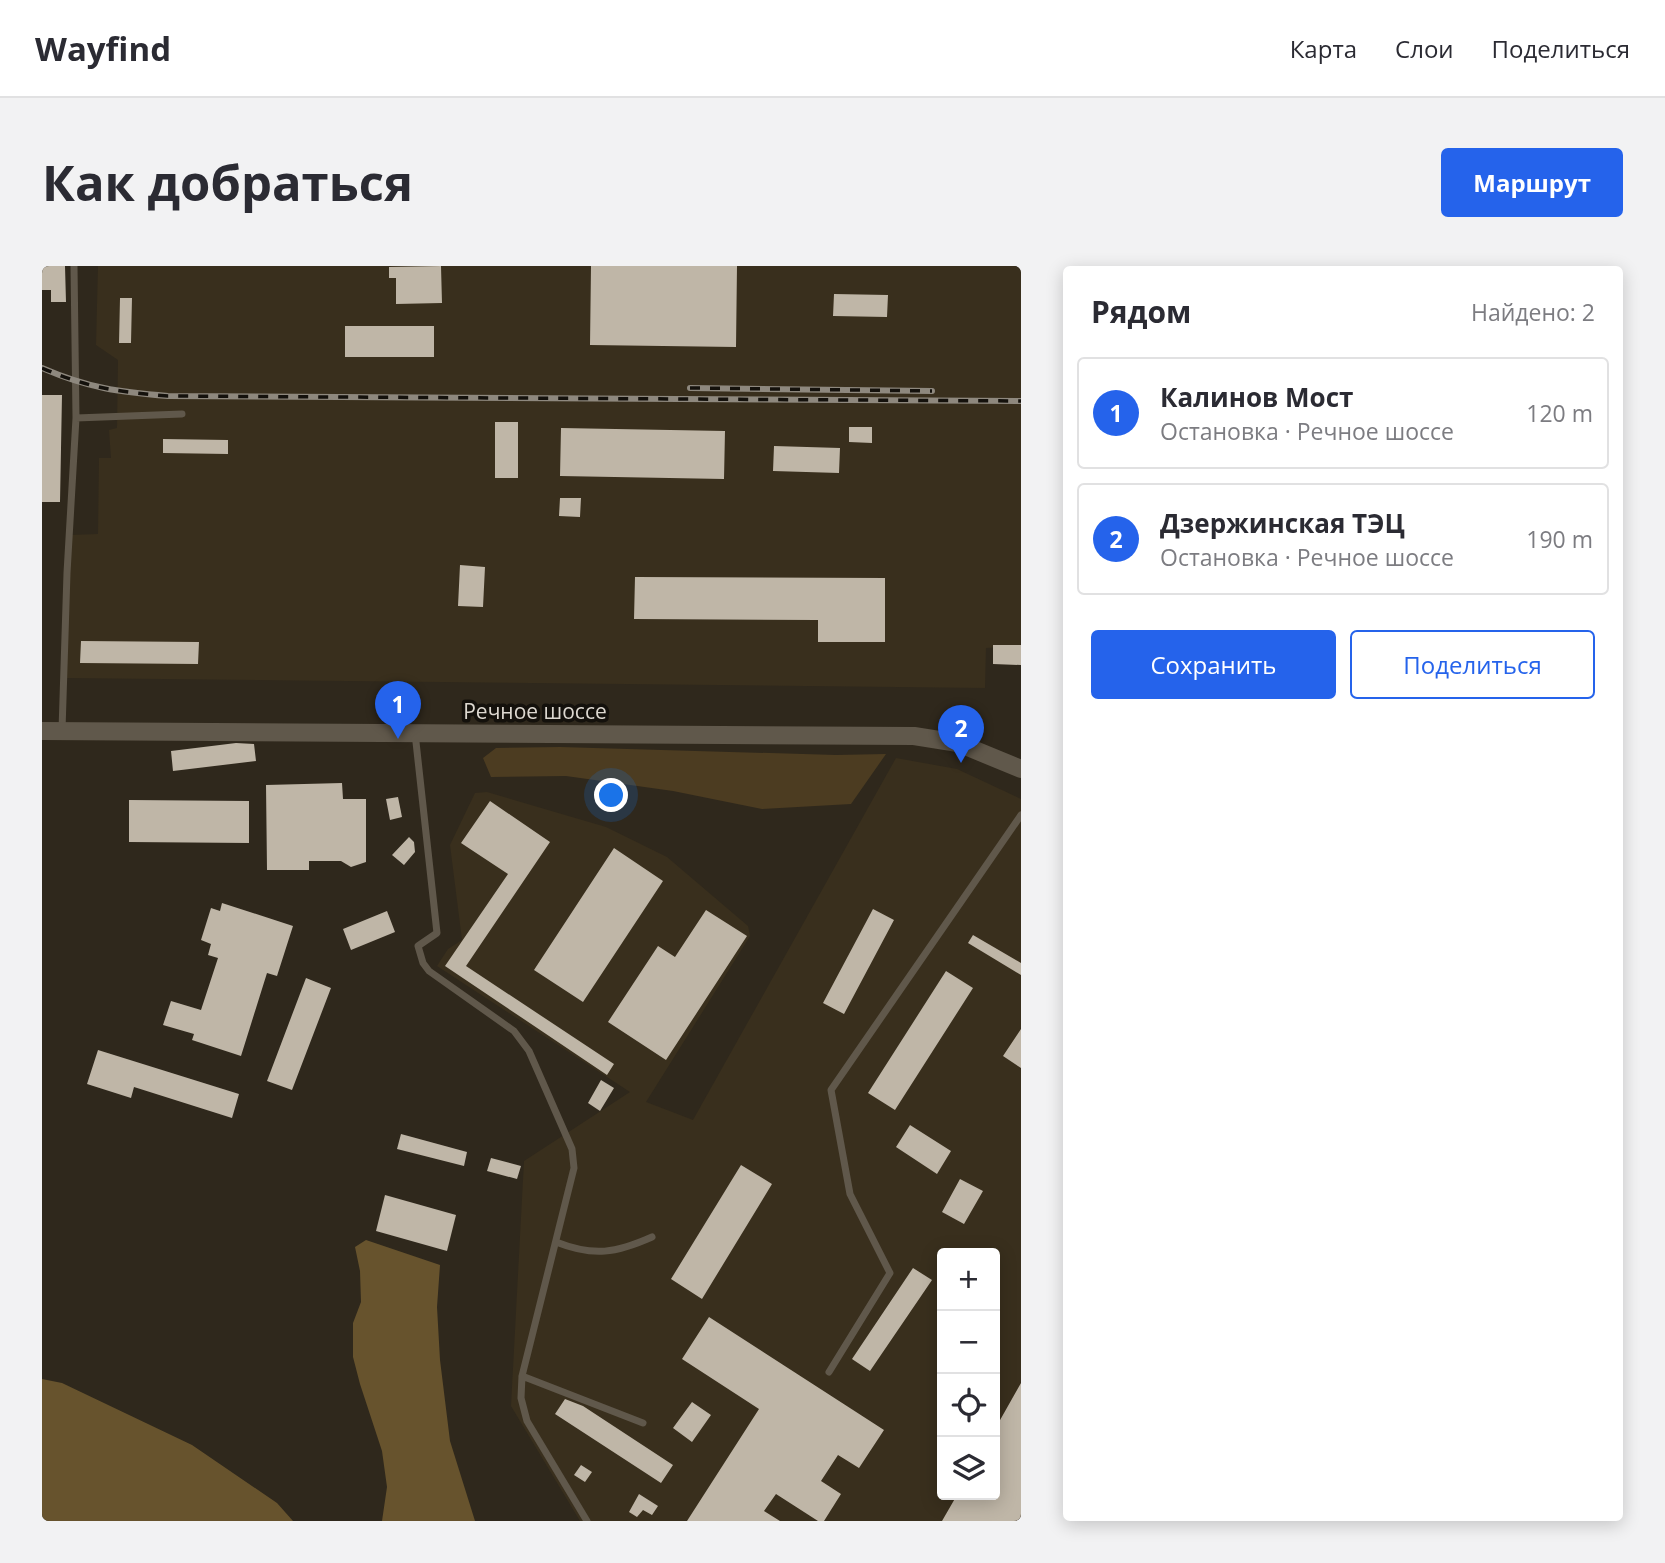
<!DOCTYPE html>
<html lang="ru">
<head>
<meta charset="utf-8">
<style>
	:root { --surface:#fff; --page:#f2f2f3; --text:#2b2b33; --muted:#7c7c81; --line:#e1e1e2; --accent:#2563eb }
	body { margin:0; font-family:"Open Sans",sans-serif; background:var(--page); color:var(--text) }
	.controls { position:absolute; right:21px; bottom:21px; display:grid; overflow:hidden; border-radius:7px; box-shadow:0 4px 18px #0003 }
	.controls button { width:63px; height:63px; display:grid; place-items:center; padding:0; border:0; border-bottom:2px solid var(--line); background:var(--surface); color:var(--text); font:35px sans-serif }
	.you { position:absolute; left:570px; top:530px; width:24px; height:24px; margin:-18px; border:5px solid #fff; border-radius:50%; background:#1a73e8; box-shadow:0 0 0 10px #1a73e833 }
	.badge { display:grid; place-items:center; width:46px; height:46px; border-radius:50%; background:var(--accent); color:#fff; font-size:23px; font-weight:700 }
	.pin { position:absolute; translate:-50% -58px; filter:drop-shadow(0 2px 4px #0008) }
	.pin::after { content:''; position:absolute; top:37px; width:24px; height:21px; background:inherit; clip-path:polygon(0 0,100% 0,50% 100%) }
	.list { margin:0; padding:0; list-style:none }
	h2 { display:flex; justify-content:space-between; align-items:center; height:91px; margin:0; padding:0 28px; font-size:30px }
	h2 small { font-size:23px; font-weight:400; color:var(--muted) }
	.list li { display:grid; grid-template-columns:46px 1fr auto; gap:21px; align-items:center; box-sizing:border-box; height:112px; margin:0 14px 14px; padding:0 14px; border:2px solid var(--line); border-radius:7px }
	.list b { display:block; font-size:26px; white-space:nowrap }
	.list p { margin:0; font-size:23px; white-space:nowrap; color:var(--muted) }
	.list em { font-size:23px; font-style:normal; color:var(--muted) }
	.actions { display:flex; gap:14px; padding:21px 28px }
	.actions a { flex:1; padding:16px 0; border:2px solid var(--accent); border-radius:7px; text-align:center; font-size:24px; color:var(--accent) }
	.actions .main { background:var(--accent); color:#fff }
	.icon { flex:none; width:38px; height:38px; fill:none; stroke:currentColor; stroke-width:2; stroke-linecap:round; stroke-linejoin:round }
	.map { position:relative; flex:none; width:979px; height:1255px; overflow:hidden; border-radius:7px }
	header { display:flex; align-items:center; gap:42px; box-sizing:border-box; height:98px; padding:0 35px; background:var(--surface); border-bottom:2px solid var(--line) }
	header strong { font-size:33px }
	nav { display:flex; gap:38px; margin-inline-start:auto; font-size:24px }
	.intro { display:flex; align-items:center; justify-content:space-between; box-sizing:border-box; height:168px; padding:0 42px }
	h1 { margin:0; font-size:49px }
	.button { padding:18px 32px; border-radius:7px; background:var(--accent); color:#fff; font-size:24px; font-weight:700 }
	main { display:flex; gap:42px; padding:0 42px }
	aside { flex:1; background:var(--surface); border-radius:7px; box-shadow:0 4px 18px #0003 }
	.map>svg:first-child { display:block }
	.built { fill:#392f1d; fill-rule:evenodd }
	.green { fill:#4c3c21 }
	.water { fill:#67532d }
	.building { fill:#bfb6a7 }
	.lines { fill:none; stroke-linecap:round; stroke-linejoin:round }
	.lane { stroke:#60584b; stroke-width:7 }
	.secondary { stroke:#60584b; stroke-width:18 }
	.rail-casing { stroke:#8e887e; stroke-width:6 }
	.rail { stroke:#14110c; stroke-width:3.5; stroke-dasharray:10; stroke-linecap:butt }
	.labels { text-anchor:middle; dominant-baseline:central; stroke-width:7; stroke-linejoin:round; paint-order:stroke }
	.street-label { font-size:21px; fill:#ddd8d0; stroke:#14110c }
</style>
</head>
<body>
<header>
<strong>Wayfind</strong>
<nav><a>Карта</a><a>Слои</a><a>Поделиться</a></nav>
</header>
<div class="intro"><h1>Как добраться</h1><a class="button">Маршрут</a></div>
<main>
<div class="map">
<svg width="979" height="1255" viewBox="0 0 979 1255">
	<rect width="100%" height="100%" fill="#2f281c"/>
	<!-- built -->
	<path class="built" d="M56,0H979V393L959,381L944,382L943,422L24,412L28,269L56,268L57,192H69L67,164L75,162L76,94L54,79Z
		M854,492L915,503L979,533V1255H538L469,1140L482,895L588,826L395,700L406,683L420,674L408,579L433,527L445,526L564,561L625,591L706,660L708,670L604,836L651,854ZM900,987H953V1229H900Z"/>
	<!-- green -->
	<path class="green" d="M518,481L794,489L844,488L809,538L720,543L631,525L524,510L449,511L441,492L454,482Z"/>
	<!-- water -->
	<path class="water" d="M324,974L398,999L395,1041L398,1094L408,1175L433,1255H340L345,1221L340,1185L318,1118L311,1091V1057L319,1036L318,1005L313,981Z
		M0,1113L20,1117L150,1179L235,1237L251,1255H0Z"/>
	<!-- building -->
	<path class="building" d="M0,0H23L24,36H9V24H0Z
		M399,0L400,37L354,38V12H347V1Z
		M549,0H695L694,81L548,79Z
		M792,28L846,29L845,51L791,50Z
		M78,32H90L89,77H77Z
		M303,60H392V91H303Z
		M0,129H20L18,236H0Z
		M453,156H476V212H453Z
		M807,161H830V177L807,176Z
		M519,162L683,165L682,213L518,210Z
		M121,173L186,174V188L121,187Z
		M732,180L798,182L797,207L731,205Z
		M518,232H539L538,251L517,250Z
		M418,299L443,301L441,341L416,340Z
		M593,311L843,312V376H776V354L592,353Z
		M39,375L157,376L156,398L38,397Z
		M951,379H979V399L951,398Z
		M194,477L212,478L214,495L131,505L129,485Z
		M300,517L301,533H324V596L309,601L299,595H267V604H225L224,519Z
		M356,531L360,551L348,554L344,533Z
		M87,534L207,535V577L87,576Z
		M448,535L508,576L424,700L572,798L565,809L403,700L466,608L419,577Z
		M367,571L372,576L373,586L362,599L350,589Z
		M572,582L621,615L541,736L492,704Z
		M180,637L251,660L235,710L225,707L199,790L150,774L152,768L121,759L129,735L159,744L176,692L166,689L169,678L159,674L169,642L178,645Z
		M831,643L852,654L802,748L781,737Z
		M664,644L705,670L624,794L566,756L616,680L633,691Z
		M345,645L353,666L309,684L301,663Z
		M931,669L979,697V709L926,677Z
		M904,705L931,722L853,844L826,827Z
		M264,712L289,722L250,824L225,815Z
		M979,763V802L961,790Z
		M56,784L197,828L190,852L92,821L89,832L45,818Z
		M559,814L572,822L558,845L546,837Z
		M868,859L909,885L895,908L854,881Z
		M359,868L425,886L422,900L355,883Z
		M449,892L479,900L475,913L445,905Z
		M699,899L730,918L660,1033L629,1013Z
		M918,913L941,925L922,958L900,946Z
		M343,929L414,949L405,985L334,965Z
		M871,1002L890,1014L828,1105L810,1093Z
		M667,1051L842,1164L817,1202L796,1189L779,1215L799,1228L782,1255H776L734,1228L722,1245L738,1255H645L717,1143L640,1093Z
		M979,1117V1255H900L915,1229H953V1163Z
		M523,1133L541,1140L631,1199L619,1217L513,1148Z
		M650,1136L669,1149L650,1176L631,1162Z
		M539,1199L550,1206L543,1216L532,1209Z
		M597,1228L616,1240L610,1249L601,1244L595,1251L587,1246Z"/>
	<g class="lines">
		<!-- lane -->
		<path class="lane" d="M34,152L140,148
			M20,464L25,307L34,152L32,0
			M373,467L395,667L376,680L381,697L387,705L472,765L487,785L530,883L532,902L480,1110L479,1132L485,1155L545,1255
			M514,976C552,991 574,987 610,971
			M787,1106L848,1007L808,928L789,824L979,549
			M480,1110L601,1157"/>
		<!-- secondary -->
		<path class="secondary" d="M0,465L872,470L916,477L979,503"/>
		<defs>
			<path id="rail" d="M0,102C46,122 77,126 126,130L979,135
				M648,122L890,125"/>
		</defs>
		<!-- rail casing -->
		<use href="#rail" class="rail-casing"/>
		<!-- rail -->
		<use href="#rail" class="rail"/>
	</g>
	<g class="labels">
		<!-- street labels -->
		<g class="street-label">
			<text x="493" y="445">Речное шоссе</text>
		</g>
	</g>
</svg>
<div class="controls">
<button>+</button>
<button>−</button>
<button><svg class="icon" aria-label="locate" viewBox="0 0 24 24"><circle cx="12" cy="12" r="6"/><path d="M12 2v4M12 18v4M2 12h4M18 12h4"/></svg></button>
<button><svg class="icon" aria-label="layers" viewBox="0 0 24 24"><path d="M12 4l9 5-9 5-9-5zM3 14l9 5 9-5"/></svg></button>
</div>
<div class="you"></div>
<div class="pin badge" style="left:356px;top:473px">1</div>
<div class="pin badge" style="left:919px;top:497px">2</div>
</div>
<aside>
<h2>Рядом<small>Найдено: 2</small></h2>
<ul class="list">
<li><span class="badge">1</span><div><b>Калинов Мост</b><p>Остановка · Речное шоссе</p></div><em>120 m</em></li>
<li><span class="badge">2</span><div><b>Дзержинская ТЭЦ</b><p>Остановка · Речное шоссе</p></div><em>190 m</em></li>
</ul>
<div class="actions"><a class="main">Сохранить</a><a>Поделиться</a></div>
</aside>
</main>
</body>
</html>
